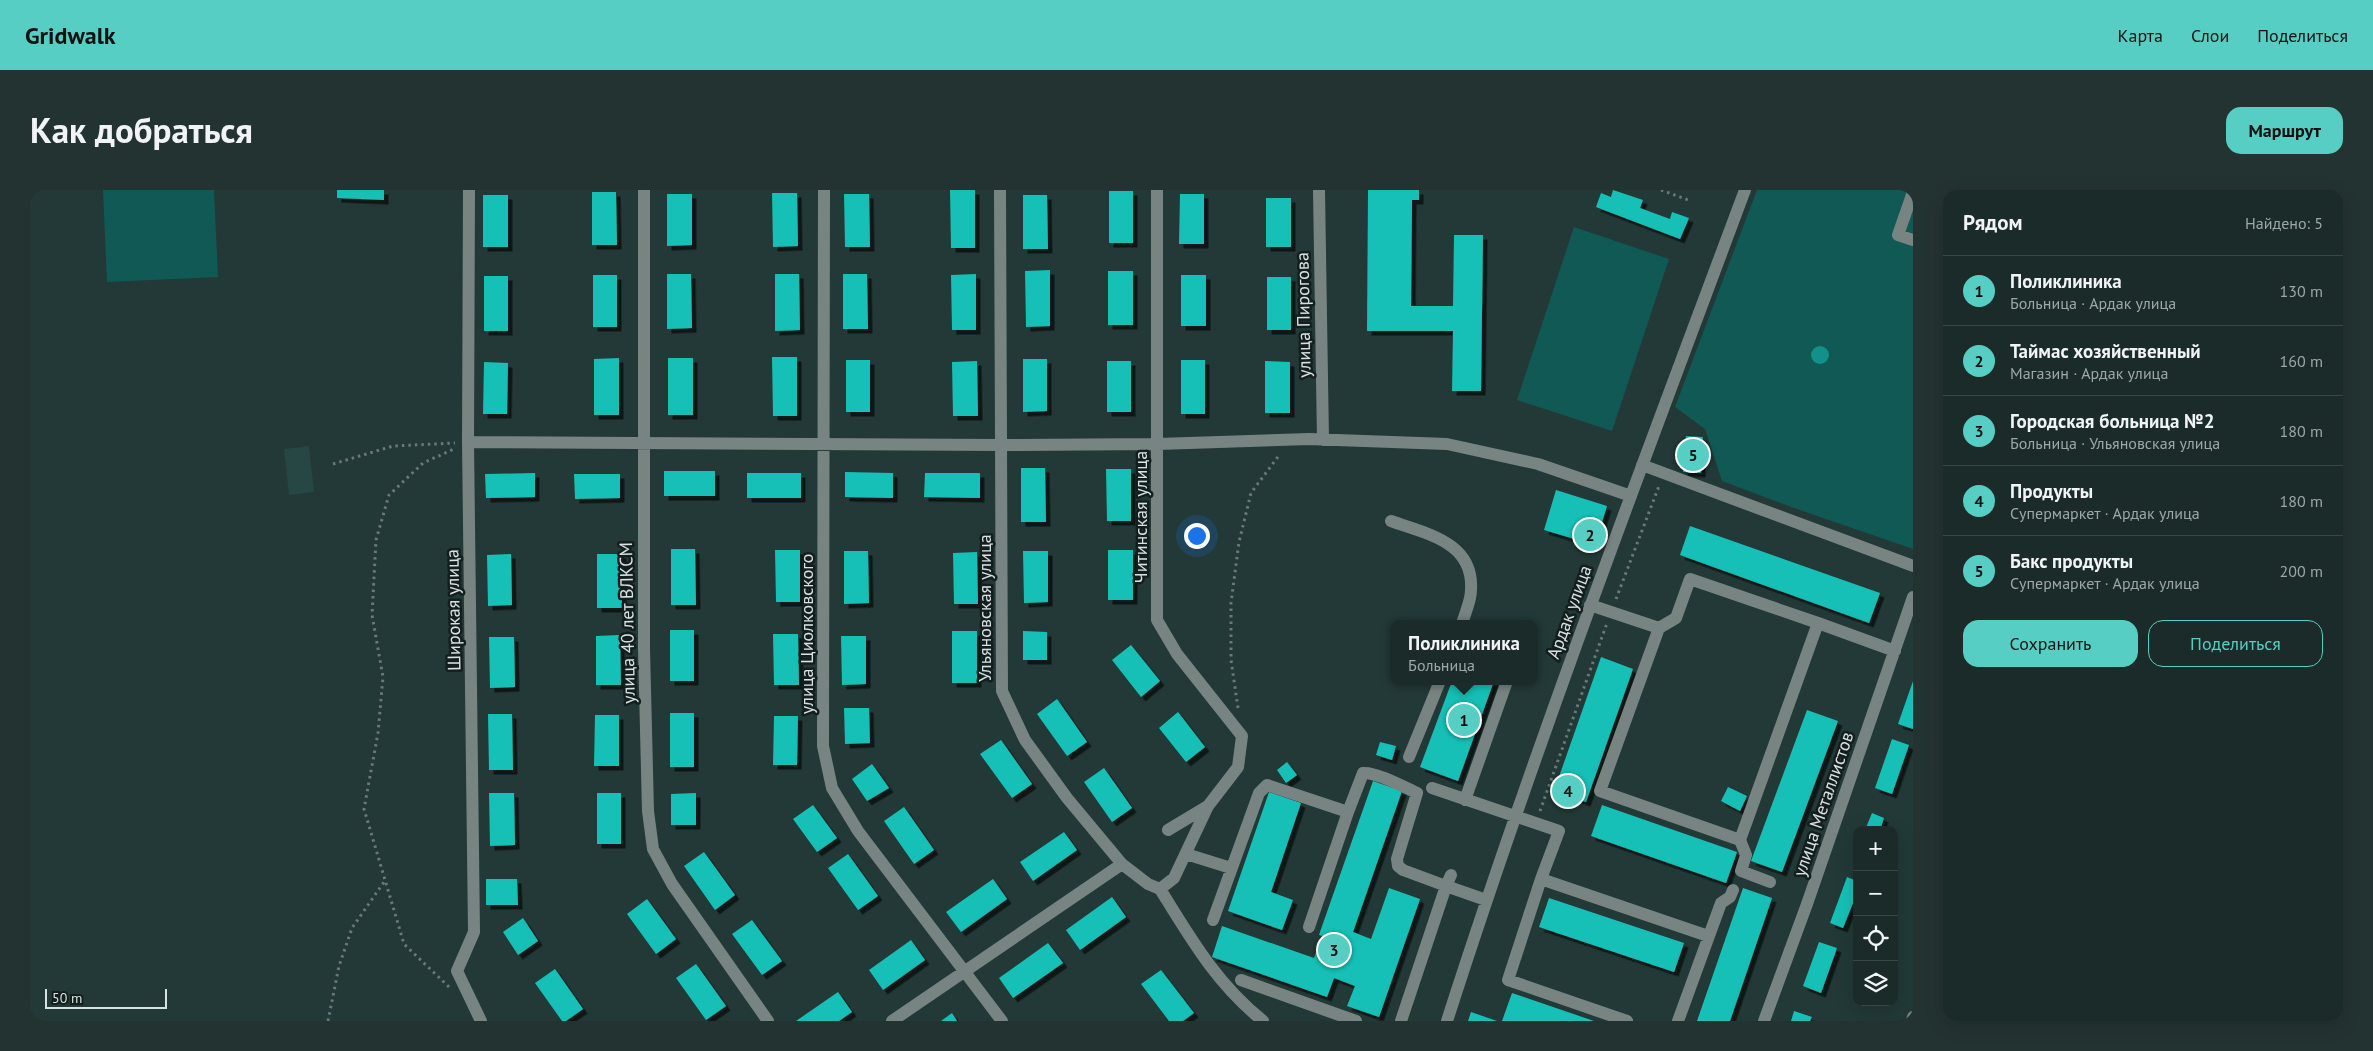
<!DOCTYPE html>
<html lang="ru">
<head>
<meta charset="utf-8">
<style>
	:root { --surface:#1a2b29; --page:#233331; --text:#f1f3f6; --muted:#9fa7a8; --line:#384746; --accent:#56cec4 }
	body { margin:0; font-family:"PT Sans",sans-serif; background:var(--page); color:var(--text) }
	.controls { position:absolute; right:15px; bottom:15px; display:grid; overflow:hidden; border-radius:10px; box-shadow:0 5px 20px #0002 }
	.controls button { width:45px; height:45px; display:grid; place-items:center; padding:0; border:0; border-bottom:1px solid var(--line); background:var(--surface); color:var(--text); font:25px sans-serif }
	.scale { position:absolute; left:15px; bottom:12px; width:122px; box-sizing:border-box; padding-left:5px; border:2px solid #d6e3e2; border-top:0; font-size:14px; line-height:18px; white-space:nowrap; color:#d6e3e2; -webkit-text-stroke:4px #141e1d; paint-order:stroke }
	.you { position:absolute; left:1166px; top:345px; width:18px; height:18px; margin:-12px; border:4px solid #fff; border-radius:50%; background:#1a73e8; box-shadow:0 0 0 8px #1a73e833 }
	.badge { display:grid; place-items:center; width:32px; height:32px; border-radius:50%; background:var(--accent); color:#111; font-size:16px; font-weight:700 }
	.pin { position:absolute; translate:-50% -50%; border:2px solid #fff; box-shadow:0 1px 5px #0006 }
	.popup { position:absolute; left:1360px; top:430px; width:148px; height:65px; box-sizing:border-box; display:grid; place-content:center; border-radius:10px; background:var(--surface); filter:drop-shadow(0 1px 4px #0005); font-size:16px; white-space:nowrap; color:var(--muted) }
	.popup b { font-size:19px; color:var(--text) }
	.popup::after { content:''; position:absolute; left:50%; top:100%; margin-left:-10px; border:10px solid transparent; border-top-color:var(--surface) }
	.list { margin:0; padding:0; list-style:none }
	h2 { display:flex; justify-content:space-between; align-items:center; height:65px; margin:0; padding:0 20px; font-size:21px }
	h2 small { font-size:16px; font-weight:400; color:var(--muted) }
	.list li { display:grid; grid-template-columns:32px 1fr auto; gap:15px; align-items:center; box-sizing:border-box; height:70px; padding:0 20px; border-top:1px solid var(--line) }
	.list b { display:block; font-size:19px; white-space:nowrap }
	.list p { margin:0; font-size:16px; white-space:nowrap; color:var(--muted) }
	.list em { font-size:16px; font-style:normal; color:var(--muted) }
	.actions { display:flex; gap:10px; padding:15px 20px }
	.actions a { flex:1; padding:11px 0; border:1px solid var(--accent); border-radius:15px; text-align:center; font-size:18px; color:var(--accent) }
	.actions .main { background:var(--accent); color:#111 }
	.icon { flex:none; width:28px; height:28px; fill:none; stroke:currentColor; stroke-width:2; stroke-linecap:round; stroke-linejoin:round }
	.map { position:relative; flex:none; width:1883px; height:831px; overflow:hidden; border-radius:15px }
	header { display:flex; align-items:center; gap:30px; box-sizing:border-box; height:70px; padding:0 25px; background:var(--accent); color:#111 }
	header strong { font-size:24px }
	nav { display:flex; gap:28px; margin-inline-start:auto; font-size:18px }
	.intro { display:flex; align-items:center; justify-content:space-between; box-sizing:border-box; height:120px; padding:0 30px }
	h1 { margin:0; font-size:35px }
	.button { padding:12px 22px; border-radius:15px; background:var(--accent); color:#111; font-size:18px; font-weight:700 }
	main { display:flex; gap:30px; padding:0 30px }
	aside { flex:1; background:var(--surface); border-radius:15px; box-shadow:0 5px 20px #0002 }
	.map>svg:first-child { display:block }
	.built { fill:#264744 }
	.green { fill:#115954 }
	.water { fill:#139089 }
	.building { fill:#16c0b6; filter:url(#shadow) }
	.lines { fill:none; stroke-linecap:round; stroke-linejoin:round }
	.path { stroke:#677a78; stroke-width:3; stroke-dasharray:2.5 4; stroke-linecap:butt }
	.minor { stroke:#788482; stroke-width:12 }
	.labels { text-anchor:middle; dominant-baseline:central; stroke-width:5; stroke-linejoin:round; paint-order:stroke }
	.street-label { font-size:18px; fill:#d6e3e2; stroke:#141e1d }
</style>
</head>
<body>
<header>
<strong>Gridwalk</strong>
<nav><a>Карта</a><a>Слои</a><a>Поделиться</a></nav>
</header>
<div class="intro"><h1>Как добраться</h1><a class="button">Маршрут</a></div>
<main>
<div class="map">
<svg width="1883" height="831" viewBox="0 0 1883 831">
	<defs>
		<filter id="shadow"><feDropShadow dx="4.5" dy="4.5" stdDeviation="0" flood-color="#0009"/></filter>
	</defs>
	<rect width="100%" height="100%" fill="#223937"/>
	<!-- built -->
	<path class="built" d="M279,256L284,302L259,305L254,259Z"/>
	<!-- green -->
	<path class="green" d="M73,0H184L188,87L77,92Z
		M1727,0H1883V359L1761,317L1692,291L1675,239L1645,217Z
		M1544,37L1639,69L1582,241L1487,210Z"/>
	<!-- water -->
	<path class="water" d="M1781 165a9 9 0 1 1 18 0a9 9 0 1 1-18 0Z"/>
	<!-- building -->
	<path class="building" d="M307,0H354V10L307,8Z
		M920,0H945V58H921Z
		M1338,0H1389V10H1382L1381,116H1423L1424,45H1453L1451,201H1422L1423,141H1337Z
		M1583,0L1613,10L1610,18L1640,29L1642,22L1659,28L1650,49L1566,17L1571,3L1581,7Z
		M1079,1H1103V53H1079Z
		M562,2H586L587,55H562Z
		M742,3H767L768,56L743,57Z
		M637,4H662V55L637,56Z
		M814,4H839L840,57H815Z
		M1150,4H1174V54H1149Z
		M453,5H478V57H453Z
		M993,5H1017L1018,59H993Z
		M1236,8H1261V57H1236Z
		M1020,80V136L996,137L995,81Z
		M1078,81H1103V135H1078Z
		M637,84H661L662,138L637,139Z
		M745,84H769L770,140L745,141Z
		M813,84H837L838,139H813Z
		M946,84V140H922L921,85Z
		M563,85H587V137H563Z
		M1151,85H1176V136H1151Z
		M454,86H478V141H454Z
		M1237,87H1261V140H1237Z
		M742,167H767V226H743Z
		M589,168V225H564V169Z
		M638,168H663V225H638Z
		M993,169H1017V221L993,222Z
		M816,170H840V222H816Z
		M1151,170H1175V224H1151Z
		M947,171L948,226H923L922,172Z
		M1077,171H1101V222H1077Z
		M1235,171L1260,172V223H1235Z
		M454,172L478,173L477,224H453Z
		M1656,246L1673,247L1671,283L1653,282Z
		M991,278H1015L1016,332H991Z
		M1076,279H1101V331H1077Z
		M634,281H685V306H634Z
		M815,282L863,283V308L815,307Z
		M505,283V307L456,308L455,284Z
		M717,283H771V308H717Z
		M895,283H950V308L894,307Z
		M544,284H590V308L545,309Z
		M1526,300L1577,316L1565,355L1514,340Z
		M1660,336L1850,403L1839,433L1650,365Z
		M641,359H665L666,415H641Z
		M745,360H770V412H746Z
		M1078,360H1103V410H1078Z
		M814,361H838L839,413L814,414Z
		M993,361H1018V412L994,413Z
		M947,362L948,414H924L923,363Z
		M481,364L482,415L458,416L457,365Z
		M567,364H592V418H567Z
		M640,440H664V491H640Z
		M922,441H947V493H922Z
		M993,441L1017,442V470H993Z
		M743,444H768L769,495H744Z
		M590,445L591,495H566V446Z
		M811,446H836V494L812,495Z
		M459,447H484L485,497L460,498Z
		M1101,455L1130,491L1111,507L1082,470Z
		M1571,467L1603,479L1556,612L1524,601Z
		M1422,491H1464L1428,591L1390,577Z
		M1883,491V539L1868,534Z
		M1027,509L1057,552L1037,566L1007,524Z
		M814,518H839L840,553L815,554Z
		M1777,520L1808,531L1752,682L1721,671Z
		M1148,522L1175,557L1156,572L1129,538Z
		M640,523H664V577H640Z
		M458,524H482L483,580H459Z
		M565,525H589V576H564Z
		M744,526H768L767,575H743Z
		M1862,549L1879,555L1862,604L1845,598Z
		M971,550L1002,594L982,608L950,564Z
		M1350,552L1366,556L1362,570L1346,565Z
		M1257,572L1267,585L1256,593L1247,580Z
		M842,574L859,598L837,611L822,589Z
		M1074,578L1102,618L1082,632L1054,592Z
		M1343,591L1372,601L1323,742L1341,749L1359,698L1390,709L1349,827L1317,816L1325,796L1304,788L1297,807L1182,767L1192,736L1284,768L1292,746L1289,745L1291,739Z
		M1698,597L1717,606L1710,621L1691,611Z
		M1239,602L1271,613L1241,702L1263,710L1252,740L1198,721Z
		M459,603H484L485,655L460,656Z
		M567,603H591V654H567Z
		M666,603V635H641V604Z
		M783,615L807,648L787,662L763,629Z
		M1572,615L1707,662L1696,693L1561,646Z
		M874,617L904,660L884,674L854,631Z
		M1842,623L1854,628L1850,640H1835Z
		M1034,642L1047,660L1003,691L990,672Z
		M674,662L705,705L685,720L654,676Z
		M818,664L848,706L828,720L798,678Z
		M1817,687L1827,691V703L1813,738L1800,733Z
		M456,689H487L488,715H456Z
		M963,689L977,709L931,742L916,722Z
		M1713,698L1742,708L1700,831H1667Z
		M1082,707L1096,727L1050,760L1036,740Z
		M1519,708L1654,753L1644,782L1509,737Z
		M617,709L646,749L626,764L597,724Z
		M493,728L508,751L488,765L473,742Z
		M722,730L752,771L732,785L702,744Z
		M881,750L895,770L853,800L839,780Z
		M1789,752L1807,758L1791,803L1773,796Z
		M1018,753L1033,773L983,808L969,788Z
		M666,774L696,816L676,830L646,788Z
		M525,779L553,819L536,831H532L505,793Z
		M1131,780L1164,823L1153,831H1139L1111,794Z
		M808,802L822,822L809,831H766Z
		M1482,803L1564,831H1472Z
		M1764,821L1782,827L1780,831H1761Z
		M1441,822L1467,831H1438Z
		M922,823L927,831H911Z"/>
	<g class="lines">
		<!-- path -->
		<path class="path" d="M1631,0L1661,11
			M303,274L363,256L425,253
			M1586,409L1629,296
			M1208,518L1201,470V413L1209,352L1221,303L1250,264
			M1510,621L1577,433
			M419,797L374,754L334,619L348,543L353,487L342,425L346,350L359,305L393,273L424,259
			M298,831L309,776L322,738L354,692"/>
		<!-- minor -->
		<path class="minor" d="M439,0L438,252L444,742L427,781L451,831
			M614,0V459L618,621L623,659L642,694L738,831
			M794,0L793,556L802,598L828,641L972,831
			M970,0L972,501L995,550L1037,608L1092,674L1118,694L1130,699C1161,749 1186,793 1233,831
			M1127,0V430L1147,464L1212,546L1208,577L1178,616L1144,688L1130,699
			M1289,0L1293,250
			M1883,2L1868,45L1883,50
			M438,252L971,255L1128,254L1279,249L1417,254L1508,274L1601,306
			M1612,275L1883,376
			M1361,331C1397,344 1444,352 1441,400C1441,411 1435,423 1432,434
			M1560,415L1629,438L1570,601L1710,650L1788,433L1865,461
			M1629,438L1646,428L1660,389L1788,433
			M1379,567L1410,491
			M1402,598L1529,641L1511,689L1678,746
			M1435,610L1477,491
			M1138,640L1178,616
			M1710,650L1716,665L1711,681L1740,692
			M1156,664L1201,678
			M1511,689L1478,790L1597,831
			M1183,730L1229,603L1237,595L1318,622L1333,583C1347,582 1374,597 1387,603L1367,669L1368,676L1373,680L1416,696L1421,685
			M1279,737L1318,622
			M1211,790L1326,831
			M862,831L1092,674
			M1371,831L1416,696L1456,710
			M1417,831C1507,551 1612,276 1715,0
			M1648,831L1691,713L1700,707L1703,700
			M1734,831L1777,714L1883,407
			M1882,831L1883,827"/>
	</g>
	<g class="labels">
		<!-- street labels -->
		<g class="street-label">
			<text transform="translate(1273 125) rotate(-91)">улица Пирогова</text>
			<text transform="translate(1110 327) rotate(-90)">Читинская улица</text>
			<text transform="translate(954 418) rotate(-90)">Ульяновская улица</text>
			<text transform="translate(423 420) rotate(-91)">Широкая улица</text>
			<text transform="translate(1539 422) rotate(-70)">Ардак улица</text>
			<text transform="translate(597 433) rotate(-91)">улица 40 лет ВЛКСМ</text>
			<text transform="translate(776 444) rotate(-90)">улица Циолковского</text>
			<text transform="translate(1793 614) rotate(-71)">улица Металлистов</text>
		</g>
	</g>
</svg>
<div class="controls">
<button>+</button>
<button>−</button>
<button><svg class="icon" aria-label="locate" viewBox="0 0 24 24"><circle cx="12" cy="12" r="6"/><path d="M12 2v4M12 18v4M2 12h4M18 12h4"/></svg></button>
<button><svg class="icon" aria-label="layers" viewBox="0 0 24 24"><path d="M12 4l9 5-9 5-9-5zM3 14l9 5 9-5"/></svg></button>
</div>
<div class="scale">50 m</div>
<div class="you"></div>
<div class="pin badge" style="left:1434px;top:530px">1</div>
<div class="popup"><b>Поликлиника</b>Больница</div>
<div class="pin badge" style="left:1560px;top:345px">2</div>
<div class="pin badge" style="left:1304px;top:760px">3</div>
<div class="pin badge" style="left:1538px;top:601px">4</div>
<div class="pin badge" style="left:1663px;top:265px">5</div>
</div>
<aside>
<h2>Рядом<small>Найдено: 5</small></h2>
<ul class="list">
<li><span class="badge">1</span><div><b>Поликлиника</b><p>Больница · Ардак улица</p></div><em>130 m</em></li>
<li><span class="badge">2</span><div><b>Таймас хозяйственный</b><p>Магазин · Ардак улица</p></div><em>160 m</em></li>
<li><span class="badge">3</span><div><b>Городская больница №2</b><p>Больница · Ульяновская улица</p></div><em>180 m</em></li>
<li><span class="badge">4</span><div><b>Продукты</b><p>Супермаркет · Ардак улица</p></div><em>180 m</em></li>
<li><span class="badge">5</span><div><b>Бакс продукты</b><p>Супермаркет · Ардак улица</p></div><em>200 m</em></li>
</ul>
<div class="actions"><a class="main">Сохранить</a><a>Поделиться</a></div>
</aside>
</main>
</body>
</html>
